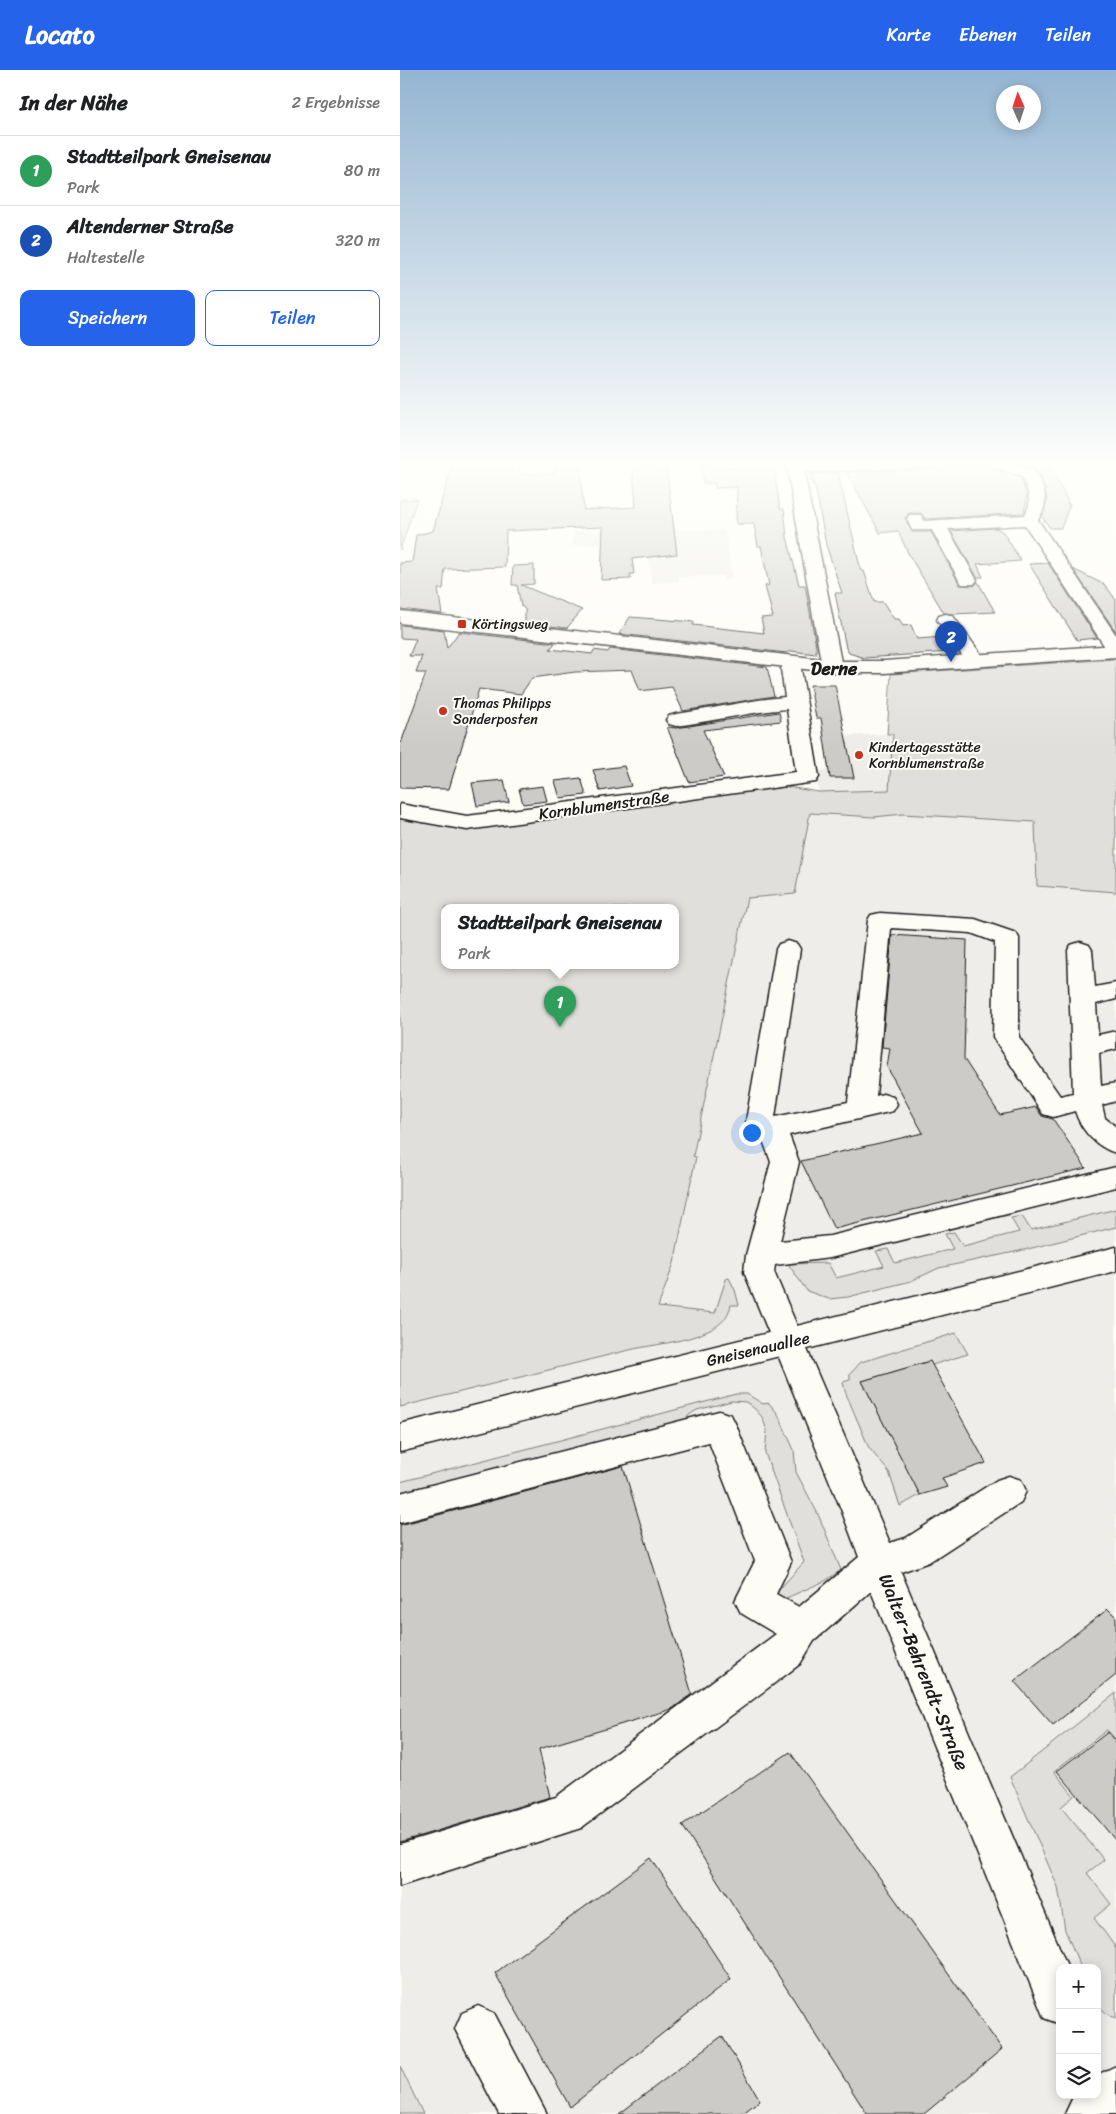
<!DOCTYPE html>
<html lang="de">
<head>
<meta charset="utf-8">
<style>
	:root { --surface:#fff; --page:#f6f6f6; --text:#202124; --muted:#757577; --line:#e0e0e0; --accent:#2563eb }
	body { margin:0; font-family:Sriracha,sans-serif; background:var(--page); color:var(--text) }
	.controls { position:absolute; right:15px; bottom:15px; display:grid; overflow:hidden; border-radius:10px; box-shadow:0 2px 12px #0003 }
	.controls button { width:45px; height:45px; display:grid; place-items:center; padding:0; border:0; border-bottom:1px solid var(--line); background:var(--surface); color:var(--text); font:25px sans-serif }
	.compass { position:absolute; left:596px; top:15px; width:45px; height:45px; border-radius:50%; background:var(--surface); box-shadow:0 2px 12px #0003; rotate:357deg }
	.you { position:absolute; left:351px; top:1062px; width:18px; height:18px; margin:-12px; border:4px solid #fff; border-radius:50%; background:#1a73e8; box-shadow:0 0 0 8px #1a73e833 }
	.badge { display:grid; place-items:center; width:32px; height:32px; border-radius:50%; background:var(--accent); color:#fff; font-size:16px; font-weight:700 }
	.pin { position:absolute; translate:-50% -41px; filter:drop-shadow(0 1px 2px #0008) }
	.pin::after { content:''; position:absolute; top:26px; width:18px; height:15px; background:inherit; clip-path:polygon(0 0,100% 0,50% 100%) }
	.popup { position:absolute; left:41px; top:834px; width:238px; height:65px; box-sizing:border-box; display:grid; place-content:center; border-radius:10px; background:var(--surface); filter:drop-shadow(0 1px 4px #0005); font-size:16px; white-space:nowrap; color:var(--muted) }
	.popup b { font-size:19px; color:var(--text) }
	.popup::after { content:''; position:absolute; left:50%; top:100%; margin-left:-10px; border:10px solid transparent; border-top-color:var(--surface) }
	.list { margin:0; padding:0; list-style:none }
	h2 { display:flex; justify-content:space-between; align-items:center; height:65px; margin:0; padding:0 20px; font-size:21px }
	h2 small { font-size:16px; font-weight:400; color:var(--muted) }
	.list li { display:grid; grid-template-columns:32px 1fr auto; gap:15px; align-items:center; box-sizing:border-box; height:70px; padding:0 20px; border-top:1px solid var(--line) }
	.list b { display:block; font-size:19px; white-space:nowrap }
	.list p { margin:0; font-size:16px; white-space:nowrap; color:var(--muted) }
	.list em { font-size:16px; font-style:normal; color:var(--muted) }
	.actions { display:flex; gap:10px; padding:15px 20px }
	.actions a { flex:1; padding:11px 0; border:1px solid var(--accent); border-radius:10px; text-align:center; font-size:18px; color:var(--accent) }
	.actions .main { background:var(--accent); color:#fff }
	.icon { flex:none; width:28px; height:28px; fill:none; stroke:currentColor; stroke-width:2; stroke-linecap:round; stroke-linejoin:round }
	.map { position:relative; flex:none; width:716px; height:2044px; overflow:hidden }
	header { display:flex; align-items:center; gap:30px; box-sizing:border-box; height:70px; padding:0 25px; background:var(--accent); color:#fff }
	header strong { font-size:24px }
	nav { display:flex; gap:28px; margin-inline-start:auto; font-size:18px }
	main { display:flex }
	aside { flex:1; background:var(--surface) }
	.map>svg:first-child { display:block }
	.built { fill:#eeede9; fill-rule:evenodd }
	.green { fill:#e0dfdb; stroke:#7e7e7c; fill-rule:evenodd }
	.building { fill:#cccbc8; stroke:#1c1c1c }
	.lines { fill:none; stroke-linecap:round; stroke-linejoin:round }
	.minor-casing { stroke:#1c1c1c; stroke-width:3 }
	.major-casing { stroke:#1c1c1c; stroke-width:3 }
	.minor { fill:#fdfcf7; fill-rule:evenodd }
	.major { fill:#fdfcf7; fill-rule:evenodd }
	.poi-dot { fill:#c8321e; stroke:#fdfcf7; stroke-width:2 }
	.labels { text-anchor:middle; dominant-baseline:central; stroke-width:4; stroke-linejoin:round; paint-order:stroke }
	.far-poi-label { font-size:14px; fill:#1c1c1c; stroke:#fdfcf7; text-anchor:start }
	.street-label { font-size:16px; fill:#1c1c1c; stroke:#fdfcf7 }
	.far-district-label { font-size:18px; font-weight:bold; fill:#1c1c1c; stroke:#fdfcf7 }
	.near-street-label { font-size:19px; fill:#1c1c1c; stroke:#fdfcf7 }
</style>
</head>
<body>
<header>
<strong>Locato</strong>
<nav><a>Karte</a><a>Ebenen</a><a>Teilen</a></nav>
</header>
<main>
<aside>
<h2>In der Nähe<small>2 Ergebnisse</small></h2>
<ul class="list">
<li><span class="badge" style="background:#2e9e5b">1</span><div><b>Stadtteilpark Gneisenau</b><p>Park</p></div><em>80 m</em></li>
<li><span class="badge" style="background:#1a4fb4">2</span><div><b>Altenderner Straße</b><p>Haltestelle</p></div><em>320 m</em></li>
</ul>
<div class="actions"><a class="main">Speichern</a><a>Teilen</a></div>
</aside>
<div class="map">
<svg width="716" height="2044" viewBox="0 0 716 2044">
	<rect width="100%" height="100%" fill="#fdfcf7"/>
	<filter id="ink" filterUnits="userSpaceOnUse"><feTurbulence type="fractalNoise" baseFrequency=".02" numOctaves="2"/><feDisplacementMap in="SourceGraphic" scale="10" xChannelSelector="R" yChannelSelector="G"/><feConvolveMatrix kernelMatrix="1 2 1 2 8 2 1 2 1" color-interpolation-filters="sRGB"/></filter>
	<g filter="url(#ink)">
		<!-- built -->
		<path class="built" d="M269,457V460H325L332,508L323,511L322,506L279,507V512L251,513L249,488L229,489L223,473L172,476L173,462Z
			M493,664L490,720L419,722L415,701L429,700L436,666Z
			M410,743L474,747L503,744L635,752L637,816L716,822V2044H0V1337L237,1278L270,1192L347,828L395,824ZM660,1898H697V2025H660Z"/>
		<!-- green -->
		<path class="green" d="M17,429L0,480V430Z
			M716,589V822L637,816L635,752L503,744L474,747L410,743L395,824L347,828L293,1086L296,1087L274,1193L258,1237L315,1243L326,1209L329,1208L335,1220L339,1235H331C328,1247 322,1254 310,1260C284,1273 253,1274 225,1281C150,1300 75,1318 0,1337V749L62,759L381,716L419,722L489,720L493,664H487L491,604ZM45,838H275V896H45Z
			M716,1139V1157L624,1180L539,1198L511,1211L448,1227L429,1229L407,1221L388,1194L428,1193L436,1208L484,1196L476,1181L488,1179L495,1193L553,1179L545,1164L554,1162L563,1176L619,1162L611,1148L622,1146L631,1160Z
			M556,1263L568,1284L532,1295L529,1291L462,1311L520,1425L500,1436L489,1402L469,1378L445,1321L443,1312L450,1310V1304L461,1292Z
			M336,1324H347L363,1334L369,1333L378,1344L394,1380L396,1402L418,1444L441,1500L425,1511L384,1529L379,1527L377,1522L404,1492L365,1383L367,1360L362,1347L355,1339L346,1332L332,1331L297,1340L289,1345L282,1355L0,1434V1412Z
			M716,1623V1670L707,1660L654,1701L674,1726L661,1737L704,1790L687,1803L711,1834L694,1848L716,1878V1948L710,1946L698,1936L697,1898H681L665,1860L658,1817L610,1707Z
			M0,1996L23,2044H0Z"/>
		<!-- building -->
		<path class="building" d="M53,392H119L120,404L155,403V392H179L184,440L236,437L233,397L266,395L277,484L232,489L234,504H230L231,509L201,510L203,457L106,461L105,497L45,499L43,519H38L42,544L0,539V493L12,492L16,465L33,461Z
			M354,392H373L380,439H384L387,467L399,515H405L416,576V584L391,581L387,583L219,564L230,547L295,552L293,555L364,563L361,548L373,547L365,516L369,515L361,476H358L354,454H336L337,417L315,418V413H303L300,395L316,394L317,398L354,397Z
			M626,392H647L668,431L667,434H670L661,458H650L642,447L647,431L645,419L636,400L620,394Z
			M574,394L586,395L621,408L627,426L624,443L525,449L521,443H509L505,448L512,462H531L560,515L574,516L578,512L595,542L554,544L544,543L509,485L498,461L480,463L447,402L530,399Z
			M438,403L461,501H464L474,532H483L494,549H499L503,556L511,555L517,569L543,567L550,582L464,588L449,583L446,578L435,523H442L426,475L415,415H413L410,404Z
			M596,458L603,462L621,491L577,494L583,507H577L551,461Z
			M648,493L697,568L677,570L629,494Z
			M134,495V514L121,515L182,540L167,558L125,553V539L121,536L117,515H112L113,496Z
			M673,499L705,515L716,530V562Z
			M0,555L44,560L47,578L59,562L155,573L150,579L192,584L194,580L208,582L210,579L367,597L374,626L283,641L272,617L240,621L232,600L175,602L132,608L121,624L79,619L49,719L0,718V676L26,603H16L22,586H9L16,569L0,568Z
			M410,615H435L454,708H430L421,648H416Z
			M379,642L381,651L303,660L324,707L289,712L267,657L276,658Z
			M224,696L231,716L200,721L193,700Z
			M181,708L186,725L160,728L155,711Z
			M104,710L109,732L77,736L72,713Z
			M143,716L147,731L123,734L119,719Z
			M492,865L567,870L564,989L600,1045L636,1037L642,1046L653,1049L686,1098L434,1159L401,1091L523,1063L487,997L490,978L482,977Z
			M530,1291L586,1393L542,1408L547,1417L520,1425L462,1311Z
			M223,1396L292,1624L272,1639L139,1679L150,1727L0,1772V1455Z
			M708,1539L716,1547V1605L653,1655L614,1611Z
			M708,1662L716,1671V1771L657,1701Z
			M390,1682L602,1979L524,2044H467L282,1755Z
			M251,1788L331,1909L170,2037L95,1903Z
			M322,1966L360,2030L342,2044H219Z"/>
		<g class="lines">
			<defs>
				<path id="minor" d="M386,392H538L530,397L404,402L442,597L439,601H425L422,597Z
					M586,392H610L634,401C645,418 650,432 638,450L716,565V585L709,583L625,455L548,459L577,510L574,514H562L559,510L532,460H512L507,449L509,445H521L524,451L625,445C633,431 628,421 622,407L588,395Z
					M546,544L553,546L583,587L586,591L583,595H569L537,550L539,546Z
					M394,587L401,589L404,593L401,599L419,707L416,712L67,760L0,748V734L67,746L396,702L387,639C350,642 314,651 276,656L269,654L266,650L269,646L276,644C313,639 348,630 385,627L381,599L387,589Z
					M480,843L575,849L616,863L619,868V967L660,1026L673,1023L668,880L671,875L680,872L689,875L692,880L695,917L716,913V929L696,934L698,965L716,961V979L699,983L701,1016L716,1013V1031L702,1035L705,1048L716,1057V1083C696,1077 681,1060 675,1041L653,1047L643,1044L593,967L595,872L571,863L491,858L476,1026L483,1024L493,1027L497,1034L493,1041L389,1065L399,1092L380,1171L430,1166L716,1097V1117L430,1188L375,1195L374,1202L490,1473L506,1468L597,1410L609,1406L621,1410L626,1421L621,1432L529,1492L501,1502L668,1898H660V1954L644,1948L471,1521L414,1571L400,1594L181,1758L0,1816V1774L156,1727L376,1564L341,1543L335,1531L355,1491L309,1372L0,1453V1423L319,1341L331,1345L336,1355L391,1492L376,1524L399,1537L459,1487L441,1439L344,1202L346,1185L371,1092L361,1065L350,1058L346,1051L376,879L379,874L388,871L397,874L400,879L375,1047L448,1032L468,850L471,845Z
					M78,1936L94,1943L147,2044H99L55,1959L62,1943Z
					M716,1996V2044H665L674,2025H697V2005Z"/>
				<path id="major" d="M0,541L439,591H484L716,575V587L484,603H439L0,553Z
					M716,1177V1201L0,1382V1354Z"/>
			</defs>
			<!-- minor casing -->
			<use href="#minor" class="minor-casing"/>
			<!-- major casing -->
			<use href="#major" class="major-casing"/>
			<!-- minor -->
			<use href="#minor" class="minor"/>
			<!-- major -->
			<use href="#major" class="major"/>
		</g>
	</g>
	<!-- sky -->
	<linearGradient id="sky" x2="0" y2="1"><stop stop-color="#94b5d2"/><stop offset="0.58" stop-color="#fefefb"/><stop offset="1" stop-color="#fefefb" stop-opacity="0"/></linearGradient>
	<rect width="716" height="679" fill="url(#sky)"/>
	<!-- markers -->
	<g class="poi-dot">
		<rect x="57" y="549" width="10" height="10" rx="2.5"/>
		<circle cx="43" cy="641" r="5"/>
		<circle cx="459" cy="685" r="5"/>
	</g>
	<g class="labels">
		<!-- far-poi labels -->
		<g class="far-poi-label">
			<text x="72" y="554">Körtingsweg</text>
			<text x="53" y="633">Thomas Philipps<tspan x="53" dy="16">Sonderposten</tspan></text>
			<text x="469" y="677">Kindertagesstätte<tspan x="469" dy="16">Kornblumenstraße</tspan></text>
		</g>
		<!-- street labels -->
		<g class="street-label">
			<text transform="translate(204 735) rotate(-8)">Kornblumenstraße</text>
			<text transform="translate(358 1279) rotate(-13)">Gneisenauallee</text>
		</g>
		<!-- far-district labels -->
		<g class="far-district-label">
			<text x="434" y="599">Derne</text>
		</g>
		<!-- near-street labels -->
		<g class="near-street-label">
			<text transform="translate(524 1602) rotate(68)">Walter-Behrendt-Straße</text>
		</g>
	</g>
</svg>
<div class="controls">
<button>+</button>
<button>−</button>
<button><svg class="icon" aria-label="layers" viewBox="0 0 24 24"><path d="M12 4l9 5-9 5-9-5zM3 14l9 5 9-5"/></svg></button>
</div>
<svg class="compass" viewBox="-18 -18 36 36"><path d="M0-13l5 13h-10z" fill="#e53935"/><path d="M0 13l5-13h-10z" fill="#757577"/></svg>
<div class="you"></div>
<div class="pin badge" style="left:160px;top:957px;background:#2e9e5b">1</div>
<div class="popup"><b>Stadtteilpark Gneisenau</b>Park</div>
<div class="pin badge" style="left:551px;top:592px;background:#1a4fb4">2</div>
</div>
</main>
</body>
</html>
